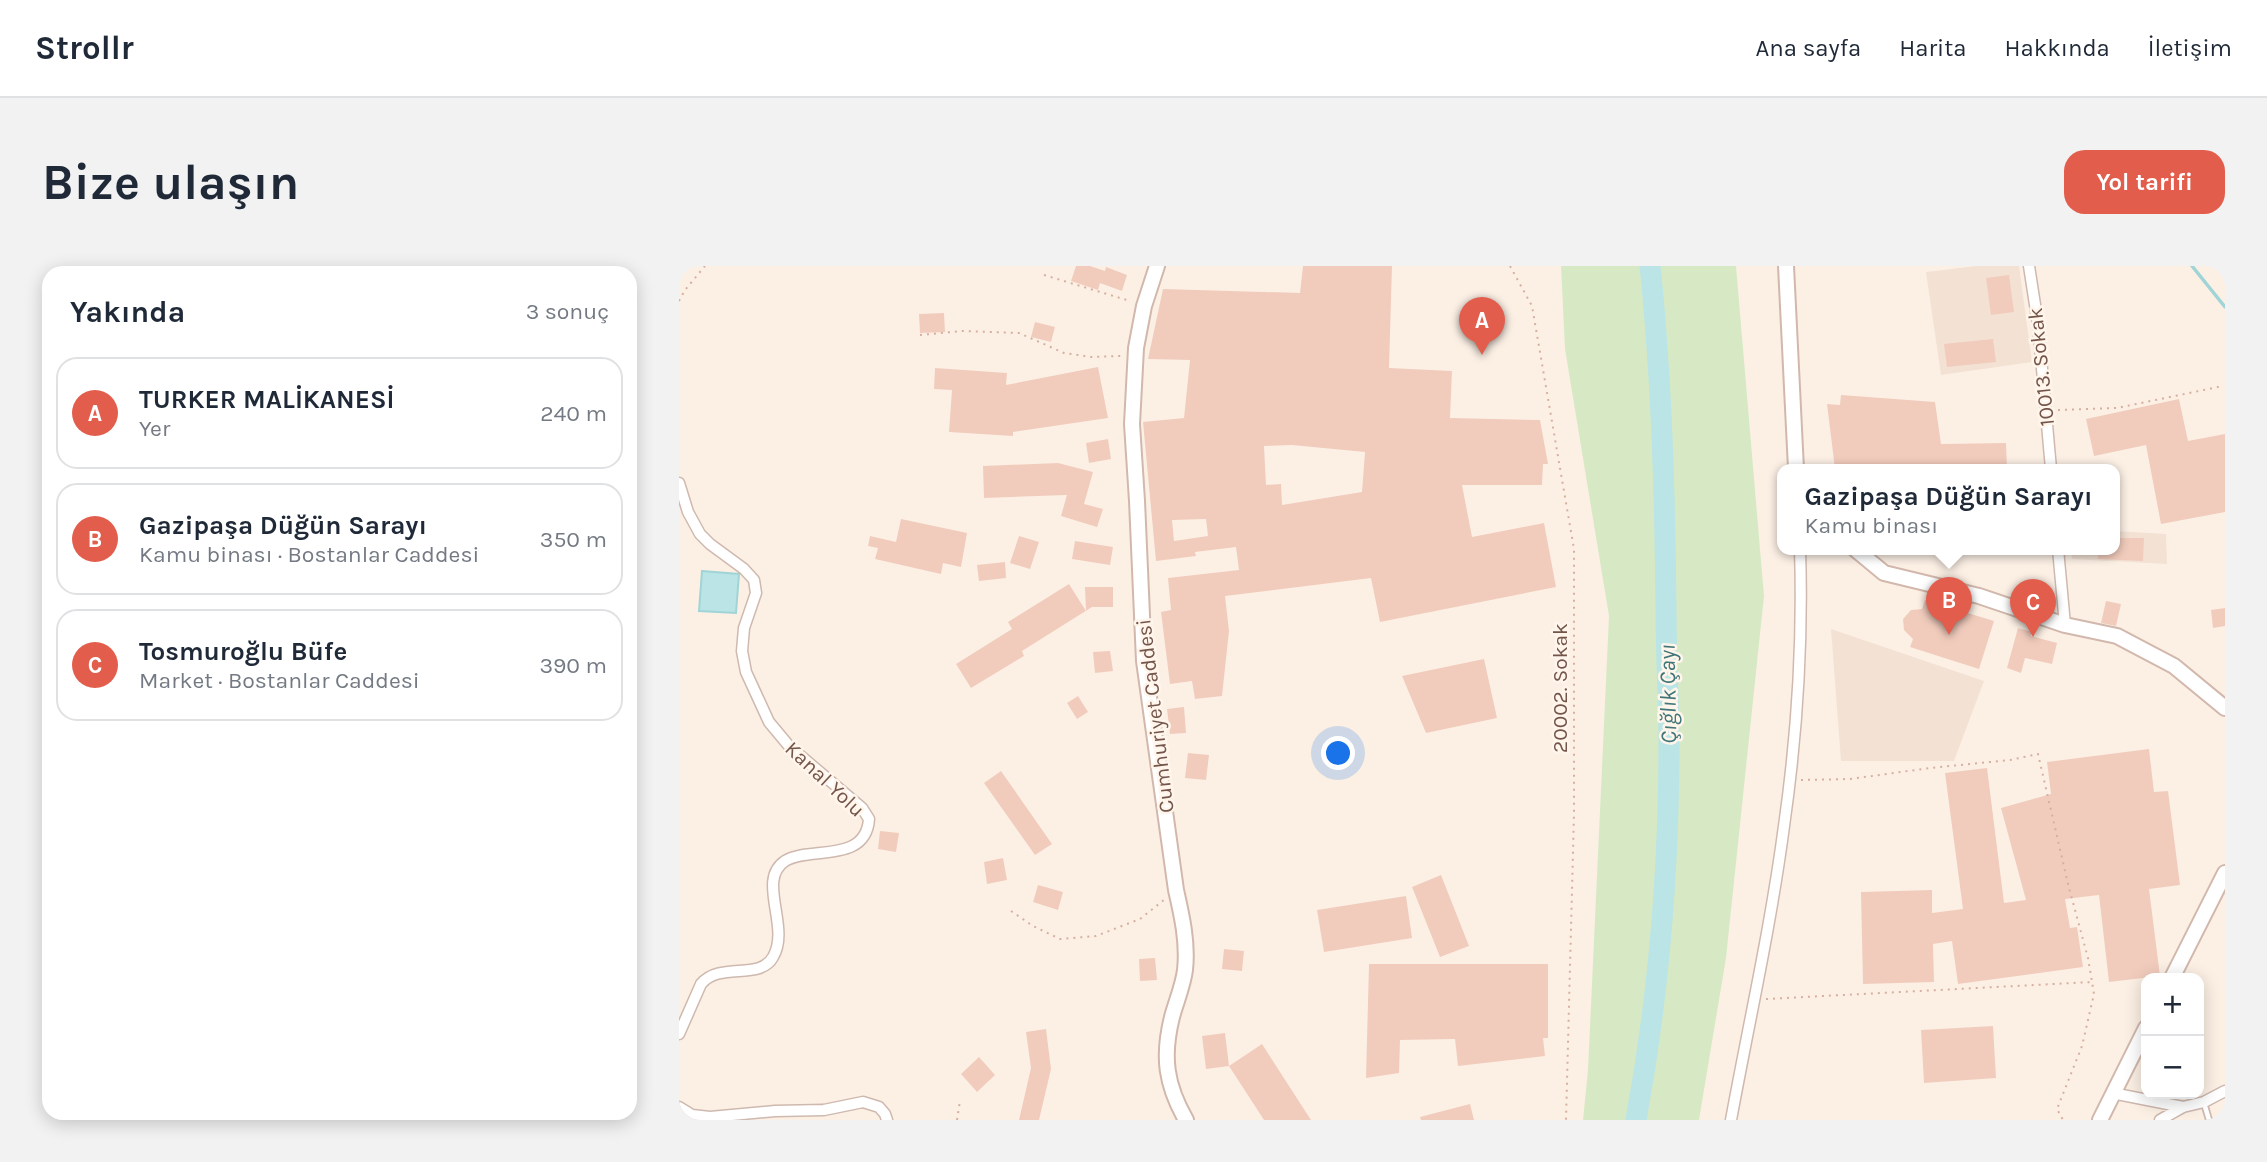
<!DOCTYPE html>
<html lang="tr">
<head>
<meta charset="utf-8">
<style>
	:root { --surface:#fff; --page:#f2f2f3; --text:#1f2937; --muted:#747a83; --line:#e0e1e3; --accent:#e35d4c }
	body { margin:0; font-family:Karla,sans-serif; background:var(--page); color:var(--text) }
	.controls { position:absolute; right:21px; bottom:21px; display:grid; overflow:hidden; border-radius:14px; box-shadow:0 4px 18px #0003 }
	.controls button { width:63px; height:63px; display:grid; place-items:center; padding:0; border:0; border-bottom:2px solid var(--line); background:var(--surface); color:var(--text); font:35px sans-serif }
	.you { position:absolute; left:660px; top:488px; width:24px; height:24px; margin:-18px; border:5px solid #fff; border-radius:50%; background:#1a73e8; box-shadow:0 0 0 10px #1a73e833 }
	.badge { display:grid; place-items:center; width:46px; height:46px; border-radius:50%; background:var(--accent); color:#fff; font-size:23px; font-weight:700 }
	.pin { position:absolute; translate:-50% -58px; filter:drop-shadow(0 2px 4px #0008) }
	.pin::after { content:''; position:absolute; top:37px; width:24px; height:21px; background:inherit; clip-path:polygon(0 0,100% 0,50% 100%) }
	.popup { position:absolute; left:1098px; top:198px; width:343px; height:91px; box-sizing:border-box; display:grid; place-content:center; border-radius:14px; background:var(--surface); filter:drop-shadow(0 2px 5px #0005); font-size:23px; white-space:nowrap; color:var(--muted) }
	.popup b { font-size:26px; color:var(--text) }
	.popup::after { content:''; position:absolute; left:50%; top:100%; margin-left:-14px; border:14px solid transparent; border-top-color:var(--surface) }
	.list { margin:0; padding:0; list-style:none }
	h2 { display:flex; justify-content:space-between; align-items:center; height:91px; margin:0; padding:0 28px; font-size:30px }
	h2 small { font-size:23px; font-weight:400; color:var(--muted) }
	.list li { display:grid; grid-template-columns:46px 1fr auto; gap:21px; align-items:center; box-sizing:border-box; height:112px; margin:0 14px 14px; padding:0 14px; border:2px solid var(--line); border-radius:21px }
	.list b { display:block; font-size:26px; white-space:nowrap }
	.list p { margin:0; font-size:23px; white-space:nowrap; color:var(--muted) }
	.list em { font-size:23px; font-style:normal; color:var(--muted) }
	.map { position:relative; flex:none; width:1546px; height:854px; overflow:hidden; border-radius:21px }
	header { display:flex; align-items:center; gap:42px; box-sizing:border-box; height:98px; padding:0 35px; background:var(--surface); border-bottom:2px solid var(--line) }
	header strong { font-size:33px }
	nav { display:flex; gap:38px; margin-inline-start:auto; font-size:24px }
	.intro { display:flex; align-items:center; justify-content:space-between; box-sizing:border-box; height:168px; padding:0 42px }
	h1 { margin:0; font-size:49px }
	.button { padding:18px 32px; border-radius:21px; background:var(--accent); color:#fff; font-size:24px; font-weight:700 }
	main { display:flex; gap:42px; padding:0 42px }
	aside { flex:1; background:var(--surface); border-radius:21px; box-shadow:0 4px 18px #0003 }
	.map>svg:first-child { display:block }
	.residential { fill:#f3e1d4 }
	.green { fill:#d7e9c4 }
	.water { fill:#bae4e5; stroke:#a0d4d7; stroke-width:2 }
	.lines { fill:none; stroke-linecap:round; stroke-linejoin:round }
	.stream { stroke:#a0d4d7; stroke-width:3.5 }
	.river { stroke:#bae4e5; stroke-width:21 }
	.building { fill:#f1ccbd; fill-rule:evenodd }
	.lane-casing { stroke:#cfb9af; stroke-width:8 }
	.street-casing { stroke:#cfb9af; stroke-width:13 }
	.secondary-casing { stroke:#d2b8ac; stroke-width:18 }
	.path { stroke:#d6afa0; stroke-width:2; stroke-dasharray:2 5; stroke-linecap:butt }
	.lane { stroke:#fff; stroke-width:4.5 }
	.street { stroke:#fff; stroke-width:10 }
	.secondary { stroke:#fff; stroke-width:14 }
	.labels { text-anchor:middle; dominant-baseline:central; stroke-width:5; stroke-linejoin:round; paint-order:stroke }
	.street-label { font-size:21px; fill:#74554b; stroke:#fff5eb }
	.water-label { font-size:23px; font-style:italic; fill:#3f7679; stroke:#fff5eb }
</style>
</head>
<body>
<header>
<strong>Strollr</strong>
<nav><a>Ana sayfa</a><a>Harita</a><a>Hakkında</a><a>İletişim</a></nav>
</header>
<div class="intro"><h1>Bize ulaşın</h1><a class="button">Yol tarifi</a></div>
<main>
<aside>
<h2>Yakında<small>3 sonuç</small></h2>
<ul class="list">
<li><span class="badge">A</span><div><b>TURKER MALİKANESİ</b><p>Yer</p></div><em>240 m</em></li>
<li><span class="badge">B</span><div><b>Gazipaşa Düğün Sarayı</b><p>Kamu binası · Bostanlar Caddesi</p></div><em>350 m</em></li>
<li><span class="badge">C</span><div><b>Tosmuroğlu Büfe</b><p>Market · Bostanlar Caddesi</p></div><em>390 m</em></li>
</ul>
</aside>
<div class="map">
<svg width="1546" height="854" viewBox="0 0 1546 854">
	<rect width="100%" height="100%" fill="#fcf0e5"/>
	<!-- residential -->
	<path class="residential" d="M1297,0H1340L1353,96L1262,109L1247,6Z
		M1436,265L1487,268L1488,298L1393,293L1392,283H1436Z
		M1152,363L1305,415L1275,495H1162Z"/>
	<!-- green -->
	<path class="green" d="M882,0H1057L1085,330L1047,692L1020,854H904L909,804L930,350L886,83Z"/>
	<!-- water -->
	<path class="water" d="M23,305L60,308L57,347L20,345Z"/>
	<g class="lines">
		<!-- stream -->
		<path class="stream" d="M1513,0L1546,41"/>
		<!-- river -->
		<path class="river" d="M957,854C980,729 990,602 990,475C990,433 987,391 987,348C986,232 983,116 971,0"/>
	</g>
	<!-- building -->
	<path class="building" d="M397,0H411L426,5L427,1L448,9L443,25L421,17L419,24L392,15Z
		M624,0H713L710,102L773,105L771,152L861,154L869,198H864L863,219H783L793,271L865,257L877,321L701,356L692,312L546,330L550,365L543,430L516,433L513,415L491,418L482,346L492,344L489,312L560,304L557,281L516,286L517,290L477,295L464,156L505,152L511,94L469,93L484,23L621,27ZM613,179L686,186L683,226L603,239L602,218L587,219L585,180ZM527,253L529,270L495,275L493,254Z
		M1330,9L1335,46L1312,49L1307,12Z
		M265,47L266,66L241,67L240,48Z
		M356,56L376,61L372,76L352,71Z
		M1314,73L1317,96L1268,101L1265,78Z
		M419,101L429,152L334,166V170L270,166L273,124L255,123L256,102L328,107L327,119Z
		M1162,129L1256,136L1262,178L1327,177L1328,203H1156L1148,138L1161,139Z
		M1500,133L1509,175L1546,168V246L1482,258L1467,179L1415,190L1407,153Z
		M429,173L432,193L410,197L407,177Z
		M379,197L414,206L405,238L424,243L418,261L382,250L388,229L305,232L304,200Z
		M222,253L288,267L282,301L264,297L262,308L196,293L199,282L189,280L191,270L217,276Z
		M340,270L360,276L351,303L331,297Z
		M1436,272H1465L1464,295L1419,293V283H1436Z
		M396,275L434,281L431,299L393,293Z
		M326,296L327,312L300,315L298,299Z
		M390,318L407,345L406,321H434V341H413L343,385L345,390L292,422L277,398L333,363L329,356Z
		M1246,334L1315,355L1300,403L1231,381L1234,373L1225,364L1224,353L1232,344L1243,343Z
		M1427,335L1442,338L1437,360L1422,357Z
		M1546,342V360L1534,362L1532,344Z
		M1339,362L1353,366L1352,370L1378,377L1373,398L1346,392L1342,407L1328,402Z
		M431,385L434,405L416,407L414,386Z
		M805,393L818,452L747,467L723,410Z
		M399,430L409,446L398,453L388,437Z
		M505,441L507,467L491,468L488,443Z
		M1470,483L1475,526L1489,525L1501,619L1470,623L1481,710L1430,716L1420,629L1386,633L1391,662L1398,661L1404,701L1279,718L1273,675L1254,678L1255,716L1184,718L1182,626L1253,624V647L1284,643L1266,507L1308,502L1325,637L1347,634L1322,542L1372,528L1368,496Z
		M509,487L530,489L527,514L506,512Z
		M322,505L373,578L356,589L305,517Z
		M201,565L220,567L217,586L199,583Z
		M324,592L328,614L308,618L305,596Z
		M762,609L790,680L761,691L733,621Z
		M359,619L384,626L379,644L354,636Z
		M727,630L733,672L645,686L638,644Z
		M545,683L565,685L563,705L543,703Z
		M476,692L478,714L461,715L460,693Z
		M690,698H869V772H864L866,790L779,800L776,773L721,774L720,807L687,812Z
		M1314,760L1317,812L1245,817L1242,764Z
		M367,763L372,803L360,854H340L352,802L347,766Z
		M546,767L550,800L527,803L523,770Z
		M583,778L632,854H585L550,800Z
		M300,791L316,809L298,826L282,808Z
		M791,838L795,854H742L741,851Z"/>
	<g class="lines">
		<defs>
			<path id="lane" d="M1525,837L1530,854"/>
			<path id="street" d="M1350,0L1359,58L1372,203
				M0,217L9,246L21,268L31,278L65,303L75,314L77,327L65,362L63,385L67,406L90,456L110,480L183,542L190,553C187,598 130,580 106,595C77,614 112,661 94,691C81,715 41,695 22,718L0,768
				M1379,283L1386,359
				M1433,827L1504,841
				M0,841L13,849L31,851L96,845L145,844L184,836L200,841L206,848L208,854
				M1052,854C1070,756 1092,659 1105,560C1118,469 1124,375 1121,283
				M1481,854L1504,841L1525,836L1546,825"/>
			<path id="secondary" d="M478,0L465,40L457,82L453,158L458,235L465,395L497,624C503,650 509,677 506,704C504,720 497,736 493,751C483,791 487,819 507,854
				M1107,0L1117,203
				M1176,283L1205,307L1300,330L1386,359L1438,370L1495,400L1546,442
				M1493,712L1546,607
				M1421,854L1467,762"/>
		</defs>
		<!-- lane casing -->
		<use href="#lane" class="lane-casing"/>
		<!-- street casing -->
		<use href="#street" class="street-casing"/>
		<!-- secondary casing -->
		<use href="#secondary" class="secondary-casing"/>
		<!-- path -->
		<path class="path" d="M831,0L853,40L895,283V548L887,854
			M365,9L451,35
			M0,35L6,24L26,0
			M241,69L283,65L340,67L385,87L412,91L442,90
			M1379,144L1438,142L1544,120
			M1122,514L1171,513L1251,502L1331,494L1359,488L1390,622L1409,692L1415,728L1403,780L1378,843L1384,854
			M332,645L354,660L381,673L417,670L461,653L485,634
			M1087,733L1413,716
			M278,854L281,835"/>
		<!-- lane -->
		<use href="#lane" class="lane"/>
		<!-- street -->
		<use href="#street" class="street"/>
		<!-- secondary -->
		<use href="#secondary" class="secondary"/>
	</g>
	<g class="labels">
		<!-- street labels -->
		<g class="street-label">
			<text transform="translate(1362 101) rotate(-96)">10013. Sokak</text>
			<text transform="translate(881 422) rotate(-90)">20002. Sokak</text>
			<text transform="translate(476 450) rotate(-97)">Cumhuriyet Caddesi</text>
			<text transform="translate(146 513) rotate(43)">Kanal Yolu</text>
		</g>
		<!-- water labels -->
		<g class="water-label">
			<text transform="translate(989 428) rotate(-91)">Çığlık Çayı</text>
		</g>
	</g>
</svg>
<div class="controls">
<button>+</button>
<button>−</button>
</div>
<div class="you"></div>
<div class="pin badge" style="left:803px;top:89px">A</div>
<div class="pin badge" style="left:1270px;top:369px">B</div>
<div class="popup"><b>Gazipaşa Düğün Sarayı</b>Kamu binası</div>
<div class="pin badge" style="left:1354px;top:371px">C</div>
</div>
</main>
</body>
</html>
